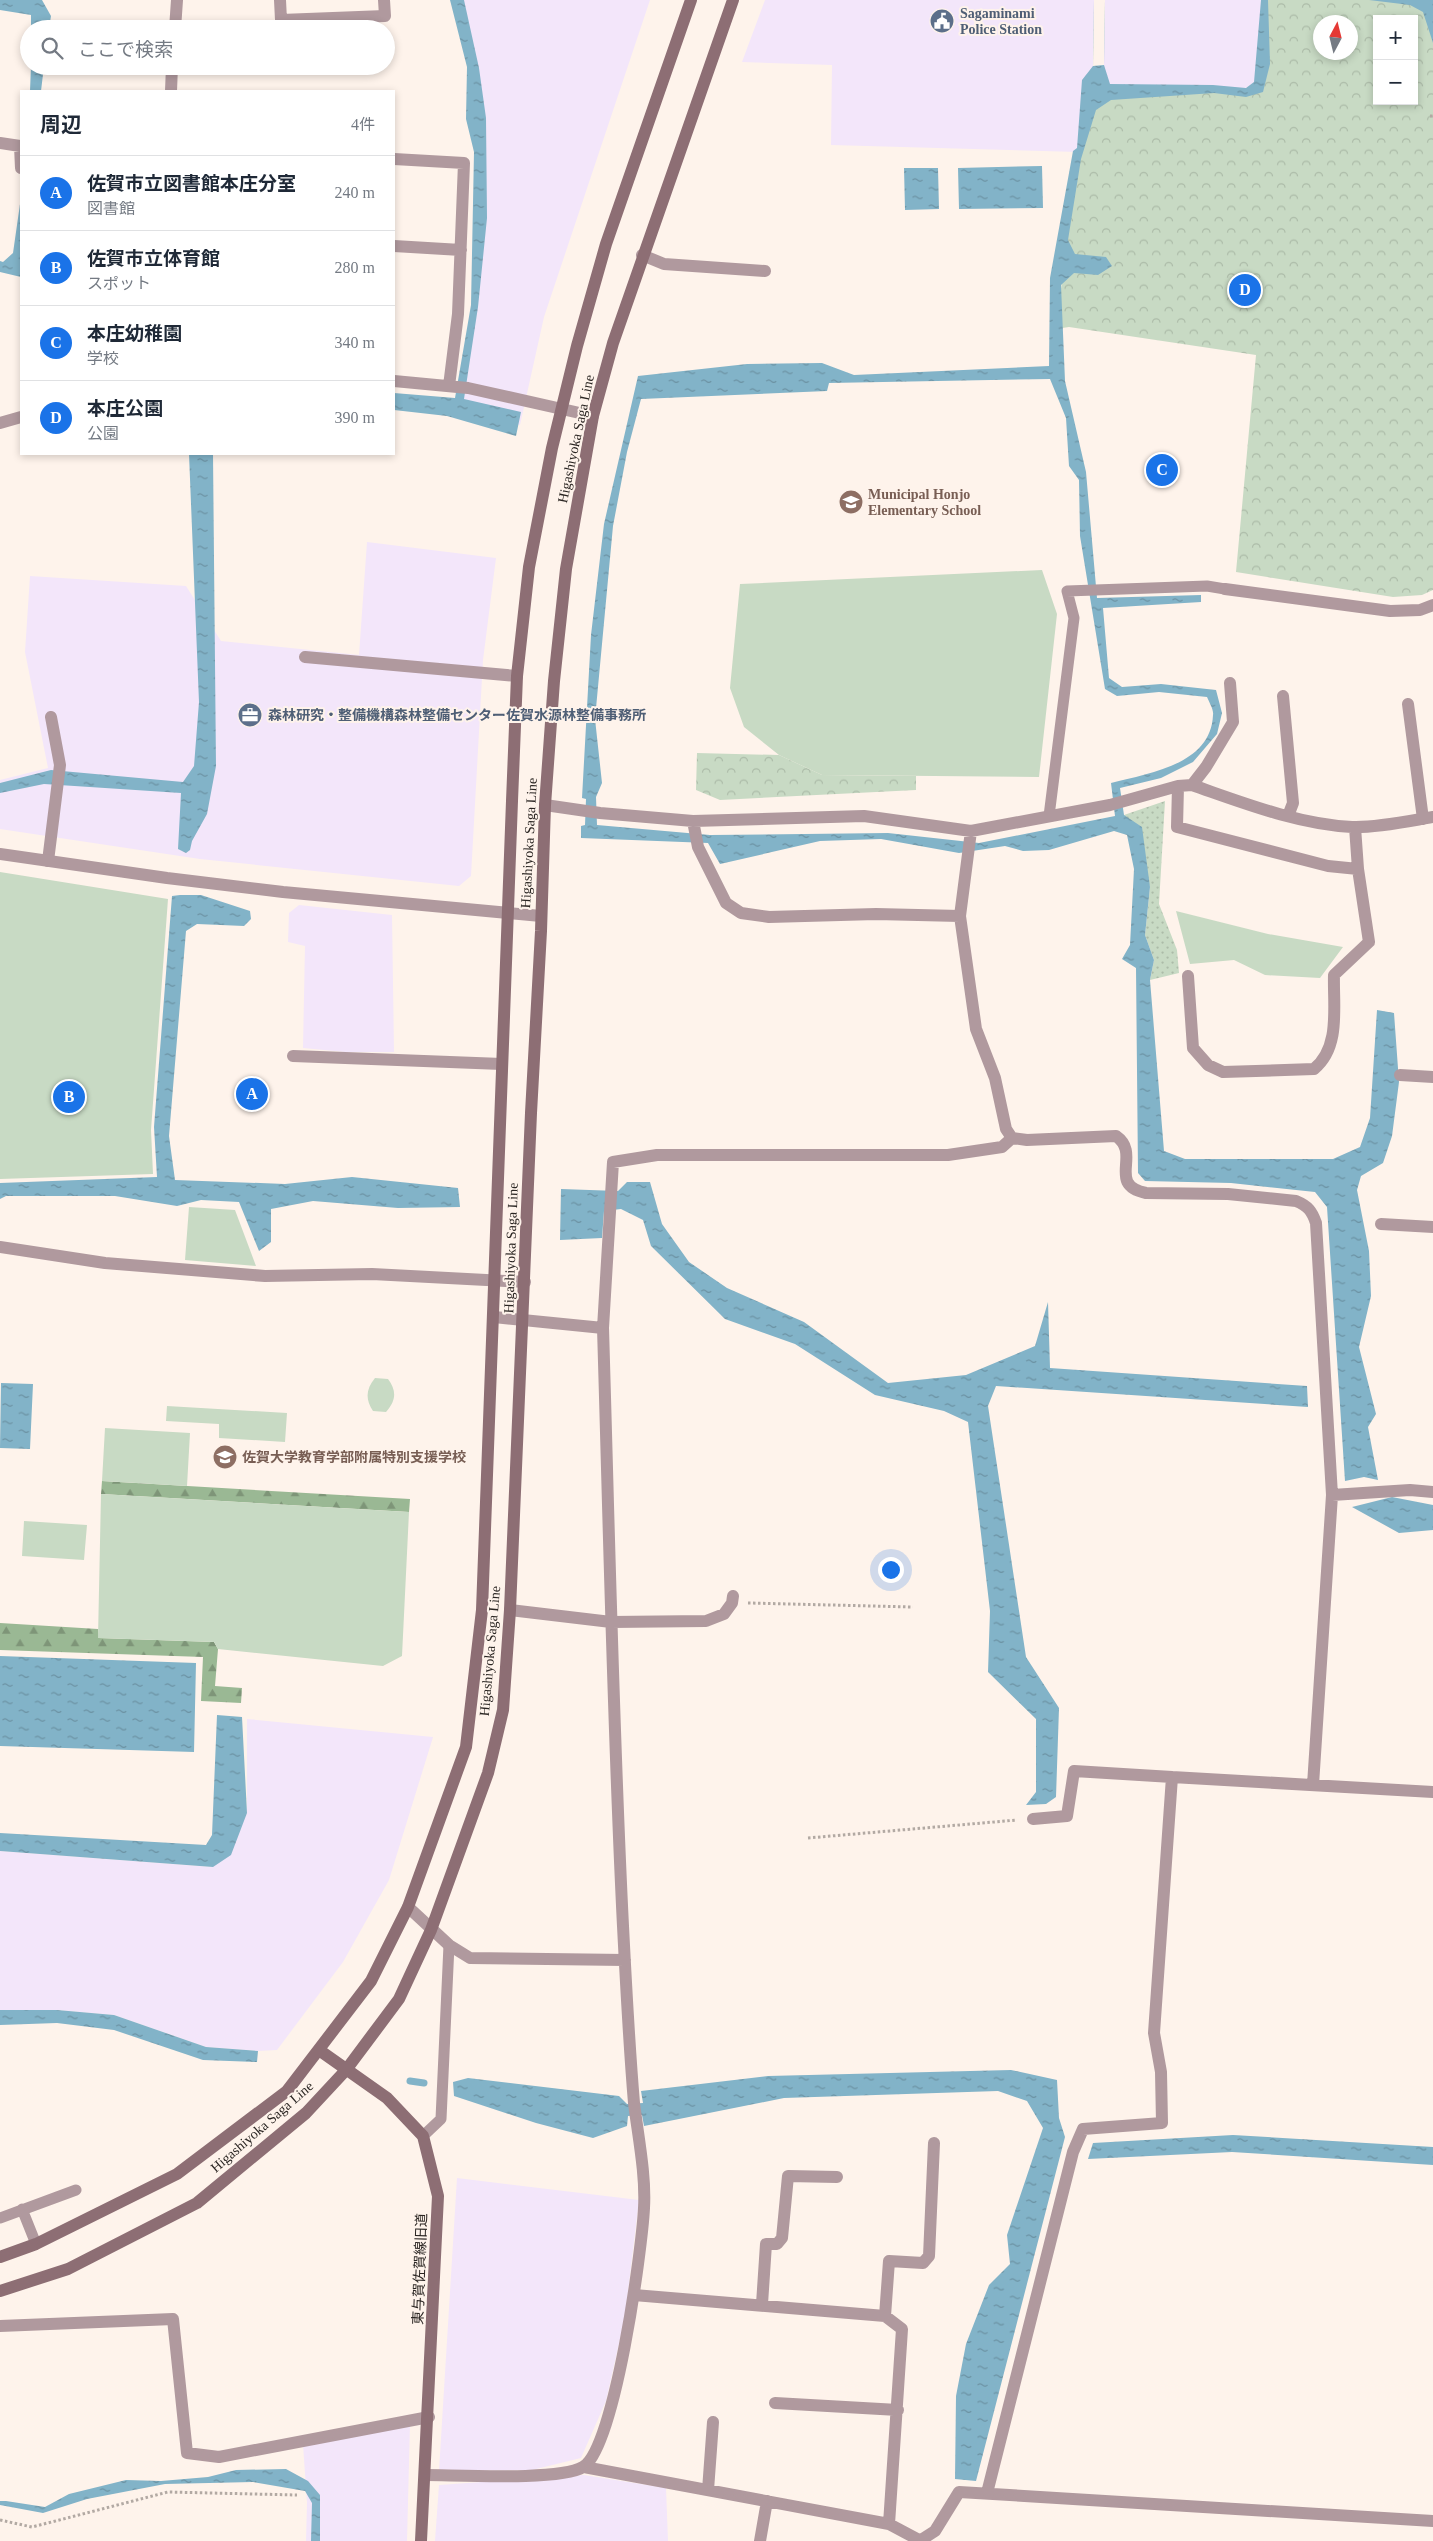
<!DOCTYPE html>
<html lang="ja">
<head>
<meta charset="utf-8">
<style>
	:root { --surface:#fff; --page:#f6f6f7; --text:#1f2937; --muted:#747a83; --line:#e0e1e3; --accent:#1a73e8 }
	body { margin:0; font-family:"Times New Roman","Noto Sans JP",serif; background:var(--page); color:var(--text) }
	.controls { position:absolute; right:15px; top:15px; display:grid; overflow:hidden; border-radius:0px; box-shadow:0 2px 8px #0003 }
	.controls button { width:45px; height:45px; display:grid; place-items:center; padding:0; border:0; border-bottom:1px solid var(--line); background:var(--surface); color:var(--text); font:25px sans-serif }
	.compass { position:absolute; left:1313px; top:15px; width:45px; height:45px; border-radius:50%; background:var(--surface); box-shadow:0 2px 8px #0003; rotate:7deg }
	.you { position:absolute; left:890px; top:1569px; width:18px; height:18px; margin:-12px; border:4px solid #fff; border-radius:50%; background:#1a73e8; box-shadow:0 0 0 8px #1a73e833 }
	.badge { display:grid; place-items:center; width:32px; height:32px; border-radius:50%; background:var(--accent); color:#fff; font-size:16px; font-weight:700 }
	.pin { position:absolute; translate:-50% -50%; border:2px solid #fff; box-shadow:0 1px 5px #0006 }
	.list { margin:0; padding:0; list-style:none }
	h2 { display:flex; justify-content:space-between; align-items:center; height:65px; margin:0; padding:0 20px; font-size:21px }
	h2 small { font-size:16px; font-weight:400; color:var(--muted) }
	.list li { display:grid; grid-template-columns:32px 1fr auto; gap:15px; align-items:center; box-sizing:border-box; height:75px; padding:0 20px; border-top:1px solid var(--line) }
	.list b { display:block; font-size:19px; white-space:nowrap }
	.list p { margin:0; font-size:16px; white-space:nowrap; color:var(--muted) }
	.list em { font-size:16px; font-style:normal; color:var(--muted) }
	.icon { flex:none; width:28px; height:28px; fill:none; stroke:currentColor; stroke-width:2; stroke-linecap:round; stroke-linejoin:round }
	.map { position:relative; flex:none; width:1433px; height:2541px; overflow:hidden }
	.search { position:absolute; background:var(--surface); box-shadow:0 2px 8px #0003; left:20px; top:20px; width:375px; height:55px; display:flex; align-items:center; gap:12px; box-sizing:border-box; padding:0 18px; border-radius:28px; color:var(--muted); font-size:19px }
	.panel { position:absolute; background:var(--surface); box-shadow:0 2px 8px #0003; left:20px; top:90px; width:375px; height:365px; border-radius:0px }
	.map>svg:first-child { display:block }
	.commercial { fill:#f3e6fa }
	.grass { fill:url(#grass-dots) }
	.forest { fill:url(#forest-firs) }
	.park { fill:url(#park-crowns); fill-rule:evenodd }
	.garden { fill:#c8dac4 }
	.water { fill:url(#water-ripples); fill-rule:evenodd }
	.pier { fill:#fef3eb }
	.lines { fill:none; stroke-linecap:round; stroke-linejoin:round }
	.stream { stroke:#82b3c8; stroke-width:7 }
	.path { stroke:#b2a9a3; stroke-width:3; stroke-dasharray:2.5 2.5; stroke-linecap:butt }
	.service { stroke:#b0999e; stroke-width:11 }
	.minor { stroke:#b0999e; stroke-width:12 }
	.tertiary { stroke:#b0999e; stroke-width:12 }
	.secondary { stroke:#8d6e74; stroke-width:12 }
	.labels { text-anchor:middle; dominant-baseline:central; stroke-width:4; stroke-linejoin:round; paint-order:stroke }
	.service-label { font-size:14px; font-weight:bold; fill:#4e5e75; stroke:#fef3eb; text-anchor:start }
	.street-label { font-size:14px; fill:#2a2522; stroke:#fef3eb }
	.education-label { font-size:14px; font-weight:bold; fill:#785e54; stroke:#fef3eb; text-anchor:start }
</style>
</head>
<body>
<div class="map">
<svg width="1433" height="2541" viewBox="0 0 1433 2541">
	<defs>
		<pattern id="grass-dots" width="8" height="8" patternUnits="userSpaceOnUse" patternTransform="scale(1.25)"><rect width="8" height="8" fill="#c8dac4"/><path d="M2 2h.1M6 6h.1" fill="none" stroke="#acbba8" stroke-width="1.8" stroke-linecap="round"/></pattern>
		<pattern id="forest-firs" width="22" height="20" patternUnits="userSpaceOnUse" patternTransform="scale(1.25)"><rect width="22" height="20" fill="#9ab894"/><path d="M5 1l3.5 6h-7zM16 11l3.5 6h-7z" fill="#7e9578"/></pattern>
		<pattern id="park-crowns" width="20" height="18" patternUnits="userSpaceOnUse" patternTransform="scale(1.25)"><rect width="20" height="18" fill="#c8dac4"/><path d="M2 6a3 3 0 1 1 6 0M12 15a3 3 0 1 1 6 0" fill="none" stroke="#acbba8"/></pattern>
		<pattern id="water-ripples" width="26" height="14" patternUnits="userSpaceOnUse" patternTransform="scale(1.25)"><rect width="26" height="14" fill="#82b3c8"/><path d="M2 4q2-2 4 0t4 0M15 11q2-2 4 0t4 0" fill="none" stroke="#6b91a2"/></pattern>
	</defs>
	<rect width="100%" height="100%" fill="#fef3eb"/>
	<!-- commercial -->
	<path class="commercial" d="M456,0H650L544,317L520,425L456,407L474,306L480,157L473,69Z
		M765,0H1264L1256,84L1078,152L831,145L832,65L742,62Z
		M367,542L496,558L483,660L471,876L459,886L200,859L0,829V780L48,768L25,652L30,576L186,586L221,641L359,655Z
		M299,905L392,915L394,1052H345L303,1048L305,946L288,942L289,913Z
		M247,1719L433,1737L389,1880L343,1962L277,2050L258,2051L206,2047L114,2015L57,2010H0V1851L213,1867L247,1813Z
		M457,2178L639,2200L625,2317L606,2401L581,2458L532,2470L439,2471Z
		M410,2424L407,2541H306L307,2503L303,2444Z
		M584,2475L666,2488L668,2541H435L439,2485Z"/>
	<!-- grass -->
	<path class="grass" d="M1165,801L1159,904L1177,950L1179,973L1150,980L1154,960L1145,935L1150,887L1124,815Z"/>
	<!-- forest -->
	<path class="forest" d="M102,1481L410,1499L409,1512L101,1494Z
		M0,1623L98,1629L99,1638L214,1642L218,1649L215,1686L242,1688L241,1703L201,1701L203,1657L0,1650Z"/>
	<!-- park -->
	<path class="park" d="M1264,0H1381L1433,7V590L1422,595L1393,597L1236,572L1256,355L1069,327L1056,329L1078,152L1099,90H1245L1256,84ZM1377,19H1414V101H1377ZM1320,22H1350V52H1320Z
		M697,753L779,755L822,775L916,776V790L720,800L696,790Z"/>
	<!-- garden -->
	<path class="garden" d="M1042,570L1057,614L1039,777L822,775L779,755L744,727L730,688L740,584Z
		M0,872L168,899L151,1130L153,1174L0,1179Z
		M1176,911L1268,934L1343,947L1320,978L1265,975L1234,960L1190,964Z
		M189,1207L235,1210L256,1266L185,1260Z
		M375,1378L388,1379C397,1391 396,1401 386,1412L373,1411C365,1399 366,1389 375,1378Z
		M167,1406L287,1413L285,1442L219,1438V1424L166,1421Z
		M105,1428L190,1433L187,1486L102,1481Z
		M101,1494L409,1512L402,1656L383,1666L218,1649L214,1642L98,1638Z
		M24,1521L87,1525L84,1560L22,1556Z"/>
	<!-- water -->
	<path class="water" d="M0,0H42L51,16L49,29H31V15L0,10Z
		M450,0H464L479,68L486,118L487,218L478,307L464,399L521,412L516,436L447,416L394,410V393L455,398L471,305L474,152L466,119L467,67Z
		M1094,0H1105L1104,65L1110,84L1213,85L1246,88L1254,82L1261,0H1268L1270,64L1263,92L1246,97L1214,93L1111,100L1096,110L1081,159L1068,240L1075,254L1106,257L1112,266L1098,275L1074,273L1061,285L1065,381L1086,472L1097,598L1201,595V602L1103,608L1109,678L1122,687L1161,684L1216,690L1222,713L1217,734L1193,762L1161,778L1120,788L1124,815L1142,827L1150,887L1145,935L1154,960L1150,980L1164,1151L1185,1159H1333L1360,1147L1370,1118L1377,1010L1394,1013L1399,1082L1392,1136L1383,1163L1361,1176L1357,1190L1369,1251L1371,1296L1359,1347L1376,1414L1368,1427L1378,1480L1364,1477L1345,1481L1327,1207L1315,1192L1231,1183L1145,1181L1138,1173L1136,968L1122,959L1130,945L1134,869L1127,835L1114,831L1049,850L1023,851L1005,846L959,853L881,839L820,841L720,864L708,843L581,838V826L585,825L586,799L582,798L591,635L604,524L638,376L747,364L822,363L854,375L1049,366L1050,278L1073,151L1077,148L1082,80L1093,66ZM1050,379L1066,418L1069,466L1079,480L1080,536L1105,689L1117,696L1159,692L1207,697C1209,702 1214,710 1213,715C1211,765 1149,773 1111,783L1115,816L979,843L888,833L710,835L597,825L596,797L602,783L595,719L613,526L627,452L641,399L827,391L829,383Z
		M1369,0H1433V43L1423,12L1410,5Z
		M31,66H44L41,91H30Z
		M1042,166L1043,208L959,209L958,168Z
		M904,168H938L939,209L905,210Z
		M21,197V277L0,272V261L3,262L13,253Z
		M189,454H213L216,766L207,814L192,841L190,850L186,853L178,849L181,793L44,784L0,793V783L51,770L183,782L194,766L199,702Z
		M180,895H201L250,911L251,919L244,926L197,924L186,931L169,1136L175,1180L285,1184L352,1177L458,1188L460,1207L398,1208L313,1201L271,1209V1242L259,1251L239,1202L201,1200L177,1206L115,1196H6L0,1199V1183L157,1177L154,1127L172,896Z
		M627,1182H650L662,1224L689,1262L727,1288L804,1322L888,1383L966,1375L1035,1346L1048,1302L1050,1368L1307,1386L1308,1407L996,1386L988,1406L1026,1657L1059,1708L1056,1797L1046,1804L1026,1805L1036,1792V1719L988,1672L990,1611L968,1422L944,1411L875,1395L795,1344L725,1319L651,1246L643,1220L621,1209L604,1211L602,1238L560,1240L561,1189L618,1191Z
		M1,1383L33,1384L30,1449L0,1448Z
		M1392,1497L1433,1505V1530L1399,1533L1352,1507Z
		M0,1656L196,1663L194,1752L0,1746Z
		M217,1715L242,1717L247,1813L231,1855L213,1867L0,1851V1833L206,1845L212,1835Z
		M0,2010H57L114,2015L206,2047L258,2051L257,2062L203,2060L114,2030L57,2023L0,2025Z
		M1011,2070L1057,2080L1059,2118L1065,2137L976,2481L955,2479L956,2396L966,2344L989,2285L1010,2264L1007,2235L1043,2128L1027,2101L998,2091L784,2098L644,2126L642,2115L628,2116L627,2126L593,2138L536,2123L454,2096L453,2082L468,2078L619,2096L627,2104L643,2103L641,2091L768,2076Z
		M1233,2135L1433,2147V2165L1232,2152L1088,2159L1093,2143Z
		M286,2469L308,2481L320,2495V2541H311L312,2503L305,2491L253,2482L165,2484L87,2499L43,2513L0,2505V2501H6L45,2507L69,2494L126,2480L161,2481L208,2477L236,2470Z"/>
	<!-- pier -->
	<path class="pier" d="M1094,0H1105L1104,65L1093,66Z"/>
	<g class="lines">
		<!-- stream -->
		<path class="stream" d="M410,2081L424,2083"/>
		<!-- path -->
		<path class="path" d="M1430,116H1433
			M748,1603L913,1607
			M808,1838L1017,1820
			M0,2520L32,2527L168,2492L297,2495"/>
		<!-- service -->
		<path class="service" d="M1049,816L1074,618L1067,591L1207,586L1225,589
			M423,2136L441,2119L449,1945
			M22,2209L36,2244
			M0,2218L76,2190"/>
		<!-- minor -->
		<path class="minor" d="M280,0L281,20L385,16L384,0
			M175,29L177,0
			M171,91L172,66
			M0,143L20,146L21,168
			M394,159L464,163L458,314L449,386
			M394,246L461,250
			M642,255L664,264L765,271
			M394,381L468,388L593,416
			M0,423L21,417
			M1225,589L1390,611L1420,610L1433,605
			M305,657L517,676
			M1283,696L1293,803L1288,816
			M1408,704L1423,819
			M1192,785L1206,767L1233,722L1230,683
			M1178,786L1177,827L1328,866L1358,869
			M545,805L600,813L693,821L864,816L971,831L1110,805L1178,786L1192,785C1244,803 1297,824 1352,827C1377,828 1409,821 1433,817
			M693,821L698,847L726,903L741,913L769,917L876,914L960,916
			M971,831L960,916L976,1029L995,1078L1006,1129L1012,1138L1027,1140L1116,1136C1142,1154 1106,1185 1146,1193L1228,1194L1296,1201C1308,1206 1312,1211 1316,1223L1332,1495L1313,1785
			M48,861L60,765L51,717
			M1188,976L1193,1048L1208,1065L1223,1072L1314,1069C1341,1047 1333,1006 1334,975L1369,942L1358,869L1355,827
			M293,1056L502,1064
			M1400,1075L1433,1077
			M1381,1224L1433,1227
			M0,1247L105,1263L265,1276L372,1274L525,1282
			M603,1328L613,1162L657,1155H948L1002,1147L1012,1138
			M1332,1495L1410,1490L1433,1492
			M510,1610L611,1622L706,1621L724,1614L732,1603L733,1596
			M1033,1819L1067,1816L1074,1771L1172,1777
			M408,1907L449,1945L470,1958L625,1960
			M762,2304L766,2244H777L782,2238L788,2176L837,2177
			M885,2316L889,2261L923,2263L929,2256L934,2143
			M0,2326L173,2319L187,2453L219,2457L429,2417
			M775,2403L898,2410
			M584,2467L889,2524L902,2329L885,2316L634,2295
			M426,2475C457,2475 560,2481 583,2467C615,2448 642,2249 644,2208C646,2175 638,2136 634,2103C629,2044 626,1985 623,1926C613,1727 609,1527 603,1328L494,1317
			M708,2490L713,2422
			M987,2493L1073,2152L1083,2129L1162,2123L1161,2072L1154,2033L1172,1777L1433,1792
			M889,2524L921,2541
			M921,2540L935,2531L959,2492L1433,2521
			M760,2541L767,2501"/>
		<!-- tertiary -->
		<path class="tertiary" d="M0,854L167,878L283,892L541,916"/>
		<!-- secondary -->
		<path class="secondary" d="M319,2050L387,2098L423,2136L438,2196L421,2541
			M0,2257L36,2244L177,2174L287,2091L371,1981L408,1907L466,1747L482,1610L512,801L517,676L529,567L552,448L577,346L606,244L691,0
			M0,2291L68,2269L197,2203L306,2113L346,2070L399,1999L431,1930L488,1773L503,1710L510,1610L531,1113L541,931L545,805L554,681L566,569L593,416L613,343L733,0"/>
	</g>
	<!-- icons -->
	<defs>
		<symbol id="civic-disc" viewBox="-11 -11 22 22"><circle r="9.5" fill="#5c6f8a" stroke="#fef3eb"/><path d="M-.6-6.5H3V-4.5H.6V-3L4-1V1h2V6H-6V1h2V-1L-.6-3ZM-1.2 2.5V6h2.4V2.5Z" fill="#fff"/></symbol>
		<symbol id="school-disc" viewBox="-11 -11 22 22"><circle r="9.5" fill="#8d6e63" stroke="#fef3eb"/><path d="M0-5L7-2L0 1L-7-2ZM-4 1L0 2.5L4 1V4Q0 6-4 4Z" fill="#fff"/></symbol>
		<symbol id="office-disc" viewBox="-11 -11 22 22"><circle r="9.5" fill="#5c6f8a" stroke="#fef3eb"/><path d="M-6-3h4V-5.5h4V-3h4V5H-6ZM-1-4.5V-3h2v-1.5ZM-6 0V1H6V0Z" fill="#fff"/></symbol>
	</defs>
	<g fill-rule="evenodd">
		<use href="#civic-disc" x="928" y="7" width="28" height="28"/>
		<use href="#school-disc" x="837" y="488" width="28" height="28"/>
		<use href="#office-disc" x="236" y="701" width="28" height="28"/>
		<use href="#school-disc" x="211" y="1443" width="28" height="28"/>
	</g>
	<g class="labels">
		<!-- service labels -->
		<g class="service-label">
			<text x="960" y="13">Sagaminami<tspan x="960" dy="16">Police Station</tspan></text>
			<text x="268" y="715">森林研究・整備機構森林整備センター佐賀水源林整備事務所</text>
		</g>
		<!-- street labels -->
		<g class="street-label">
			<text transform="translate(576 439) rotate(-78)">Higashiyoka Saga Line</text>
			<text transform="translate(529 843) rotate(-87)">Higashiyoka Saga Line</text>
			<text transform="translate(511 1248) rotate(-88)">Higashiyoka Saga Line</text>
			<text transform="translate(490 1651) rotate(-85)">Higashiyoka Saga Line</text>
			<text transform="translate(262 2127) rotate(-41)">Higashiyoka Saga Line</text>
			<text transform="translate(420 2269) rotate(-88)">東与賀佐賀線旧道</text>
		</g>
		<!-- education labels -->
		<g class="education-label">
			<text x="868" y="494">Municipal Honjo<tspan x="868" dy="16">Elementary School</tspan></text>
			<text x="242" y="1457">佐賀大学教育学部附属特別支援学校</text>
		</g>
	</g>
</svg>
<div class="controls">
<button>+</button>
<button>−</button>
</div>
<svg class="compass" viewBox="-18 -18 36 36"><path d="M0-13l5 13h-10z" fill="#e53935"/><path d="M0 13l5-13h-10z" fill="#747a83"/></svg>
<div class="you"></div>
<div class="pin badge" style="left:252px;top:1094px">A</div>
<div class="pin badge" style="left:69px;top:1097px">B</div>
<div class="pin badge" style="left:1162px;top:470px">C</div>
<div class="pin badge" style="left:1245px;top:290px">D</div>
<div class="search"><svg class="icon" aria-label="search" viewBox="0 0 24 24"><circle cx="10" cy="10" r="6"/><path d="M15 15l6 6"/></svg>ここで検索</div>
<section class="panel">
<h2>周辺<small>4件</small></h2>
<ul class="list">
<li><span class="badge">A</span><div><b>佐賀市立図書館本庄分室</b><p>図書館</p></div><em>240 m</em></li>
<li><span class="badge">B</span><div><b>佐賀市立体育館</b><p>スポット</p></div><em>280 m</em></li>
<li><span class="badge">C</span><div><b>本庄幼稚園</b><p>学校</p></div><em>340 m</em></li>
<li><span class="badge">D</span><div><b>本庄公園</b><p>公園</p></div><em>390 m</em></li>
</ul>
</section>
</div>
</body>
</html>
